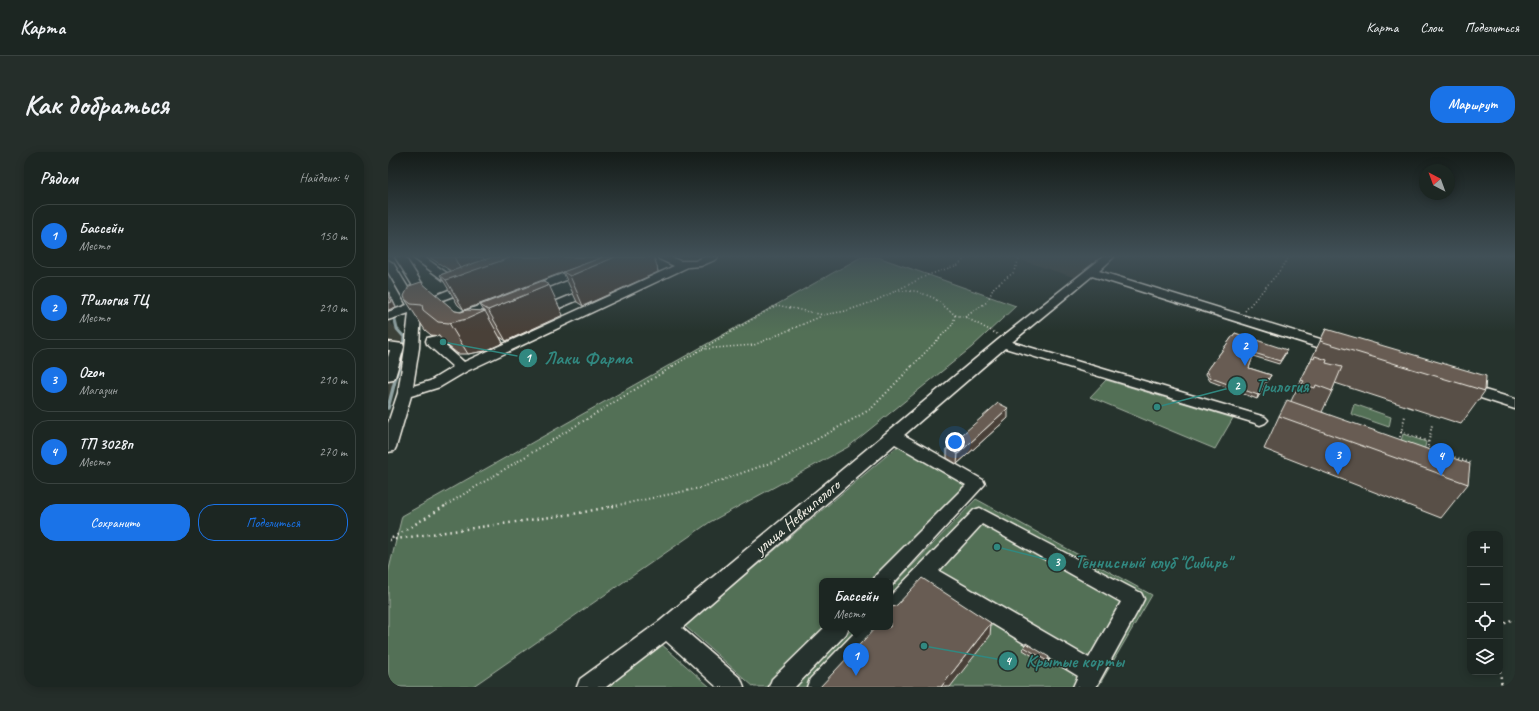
<!DOCTYPE html>
<html lang="ru">
<head>
<meta charset="utf-8">
<style>
	:root { --surface:#1c2622; --page:#252e2a; --text:#f1f3f6; --muted:#a0a5a5; --line:#3a4340; --accent:#1a73e8 }
	body { margin:0; font-family:Caveat,sans-serif; background:var(--page); color:var(--text) }
	.controls { position:absolute; right:12px; bottom:12px; display:grid; overflow:hidden; border-radius:8px; box-shadow:0 2px 10px #0003 }
	.controls button { width:36px; height:36px; display:grid; place-items:center; padding:0; border:0; border-bottom:1px solid var(--line); background:var(--surface); color:var(--text); font:20px sans-serif }
	.compass { position:absolute; left:1031px; top:12px; width:36px; height:36px; border-radius:50%; background:var(--surface); box-shadow:0 2px 10px #0003; rotate:319deg }
	.you { position:absolute; left:567px; top:290px; width:14px; height:14px; margin:-10px; border:3px solid #fff; border-radius:50%; background:#1a73e8; box-shadow:0 0 0 6px #1a73e833 }
	.badge { display:grid; place-items:center; width:26px; height:26px; border-radius:50%; background:var(--accent); color:#fff; font-size:13px; font-weight:700 }
	.pin { position:absolute; translate:-50% -33px; filter:drop-shadow(0 1px 2px #0008) }
	.pin::after { content:''; position:absolute; top:21px; width:14px; height:12px; background:inherit; clip-path:polygon(0 0,100% 0,50% 100%) }
	.popup { position:absolute; left:431px; top:426px; width:74px; height:52px; box-sizing:border-box; display:grid; place-content:center; border-radius:8px; background:var(--surface); filter:drop-shadow(0 1px 3px #0005); font-size:13px; white-space:nowrap; color:var(--muted) }
	.popup b { font-size:15px; color:var(--text) }
	.popup::after { content:''; position:absolute; left:50%; top:100%; margin-left:-8px; border:8px solid transparent; border-top-color:var(--surface) }
	.list { margin:0; padding:0; list-style:none }
	h2 { display:flex; justify-content:space-between; align-items:center; height:52px; margin:0; padding:0 16px; font-size:17px }
	h2 small { font-size:13px; font-weight:400; color:var(--muted) }
	.list li { display:grid; grid-template-columns:26px 1fr auto; gap:12px; align-items:center; box-sizing:border-box; height:64px; margin:0 8px 8px; padding:0 8px; border:1px solid var(--line); border-radius:16px }
	.list b { display:block; font-size:15px; white-space:nowrap }
	.list p { margin:0; font-size:13px; white-space:nowrap; color:var(--muted) }
	.list em { font-size:13px; font-style:normal; color:var(--muted) }
	.actions { display:flex; gap:8px; padding:12px 16px }
	.actions a { flex:1; padding:9px 0; border:1px solid var(--accent); border-radius:16px; text-align:center; font-size:14px; color:var(--accent) }
	.actions .main { background:var(--accent); color:#fff }
	.icon { flex:none; width:22px; height:22px; fill:none; stroke:currentColor; stroke-width:2; stroke-linecap:round; stroke-linejoin:round }
	.map { position:relative; flex:none; width:1127px; height:535px; overflow:hidden; border-radius:16px }
	header { display:flex; align-items:center; gap:24px; box-sizing:border-box; height:56px; padding:0 20px; background:var(--surface); border-bottom:1px solid var(--line) }
	header strong { font-size:19px }
	nav { display:flex; gap:22px; margin-inline-start:auto; font-size:14px }
	.intro { display:flex; align-items:center; justify-content:space-between; box-sizing:border-box; height:96px; padding:0 24px }
	h1 { margin:0; font-size:28px }
	.button { padding:10px 18px; border-radius:16px; background:var(--accent); color:#fff; font-size:14px; font-weight:700 }
	main { display:flex; gap:24px; padding:0 24px }
	aside { flex:1; background:var(--surface); border-radius:16px; box-shadow:0 2px 10px #0003 }
	.map>svg:first-child { display:block }
	.built { fill:#3a3f38 }
	.green { fill:#526f57; stroke:#a3b0a0 }
	.lines { fill:none; stroke-linecap:round; stroke-linejoin:round }
	.stream-far1 { stroke:#90a2a2; stroke-width:3 }
	.stream { stroke:#90a2a2; stroke-width:3.5 }
	.minor-casing { stroke:#f4f1e8; stroke-width:3 }
	.path-far2 { stroke:#f4f1e8; stroke-width:1.5; stroke-dasharray:1 2.5; stroke-linecap:butt }
	.path-far1 { stroke:#f4f1e8; stroke-width:2; stroke-dasharray:1 3; stroke-linecap:butt }
	.path { stroke:#f4f1e8; stroke-width:2.5; stroke-dasharray:1.5 4; stroke-linecap:butt }
	.minor { fill:#26332d; fill-rule:evenodd }
	.wall { fill:#594f47; stroke:#f4f1e8 }
	.shaded-wall { fill:#484039; stroke:#f4f1e8 }
	.building { fill:#675c52; stroke:#f4f1e8 }
	.labels { text-anchor:middle; dominant-baseline:central; stroke-width:3; stroke-linejoin:round; paint-order:stroke }
	.street-label { font-size:17px; fill:#f4f1e8; stroke:#26332d }
	.leader { fill:none; stroke:#318880; stroke-width:1.5 }
	.callout-dot { fill:#318880; stroke:#26332d; stroke-width:1.5 }
	.mark-label { font-size:12px; text-anchor:middle; font-weight:bold; fill:#fff }
	.callout-label { font-size:18px; text-anchor:middle; font-weight:bold; fill:#318880; stroke:#26332d; stroke-width:3; stroke-linejoin:round; paint-order:stroke }
</style>
</head>
<body>
<header>
<strong>Карта</strong>
<nav><a>Карта</a><a>Слои</a><a>Поделиться</a></nav>
</header>
<div class="intro"><h1>Как добраться</h1><a class="button">Маршрут</a></div>
<main>
<aside>
<h2>Рядом<small>Найдено: 4</small></h2>
<ul class="list">
<li><span class="badge">1</span><div><b>Бассейн</b><p>Место</p></div><em>150 m</em></li>
<li><span class="badge">2</span><div><b>ТРилогия ТЦ</b><p>Место</p></div><em>210 m</em></li>
<li><span class="badge">3</span><div><b>Ozon</b><p>Магазин</p></div><em>210 m</em></li>
<li><span class="badge">4</span><div><b>ТП 3028п</b><p>Место</p></div><em>270 m</em></li>
</ul>
<div class="actions"><a class="main">Сохранить</a><a>Поделиться</a></div>
</aside>
<div class="map">
<svg width="1127" height="535" viewBox="0 0 1127 535">
	<rect width="100%" height="100%" fill="#26332d"/>
	<filter id="ink" filterUnits="userSpaceOnUse"><feTurbulence type="fractalNoise" baseFrequency=".025" numOctaves="2"/><feDisplacementMap in="SourceGraphic" scale="8" xChannelSelector="R" yChannelSelector="G"/><feConvolveMatrix kernelMatrix="1 2 1 2 8 2 1 2 1" color-interpolation-filters="sRGB"/></filter>
	<g filter="url(#ink)">
		<!-- built -->
		<path class="built" d="M637,105H715L688,126L633,108Z
			M0,168L16,185L10,223L0,248Z"/>
		<!-- green -->
		<path class="green" d="M473,105H490L628,154L584,195L460,295L322,370L84,535H0V421L14,364Z
			M718,228L845,266L827,297L702,245Z
			M966,252L1003,265L1001,275L963,262Z
			M1015,282L1038,290L1036,300L1012,292Z
			M510,294L582,333L488,429H434V475H443L384,535H366L297,474Z
			M588,347L764,443L710,535H408L466,475H502V437Z
			M272,491L322,535H218Z"/>
		<g class="lines">
			<!-- stream-far1 -->
			<path class="stream-far1" d="M6,164L9,177L16,185L15,195
				M11,214L13,203"/>
			<!-- stream -->
			<path class="stream" d="M0,256L11,213"/>
			<defs>
				<path id="minor" d="M7,105H17L43,145L66,136L24,105H36L76,133L82,131L86,132L88,134L86,136L44,152H36Z
					M270,105H283L292,109H307L316,105H330L329,107L313,114L300,115L79,219L52,235L23,244L8,295L6,299L0,300V271L10,241L17,196L21,161L0,168V160L19,153L0,120V108L5,111L33,157L31,196L25,234L42,229L65,215L39,192L38,189L39,186L48,184L53,185L54,188L53,190L76,210L286,114L271,107Z
					M715,105H726L711,119L955,194L957,197L955,200H945L704,124L624,190L877,265L880,268L877,271L872,273L867,271L617,196L516,283L595,328L597,332L502,435V429H485L488,423L578,333L507,292L294,476L353,527L356,535H329L278,489L218,535H189L192,527L272,469L610,188Z
					M216,106L247,120L248,122L247,124L91,190L86,189L62,167L64,164ZM216,113L234,122L92,181L77,168Z
					M0,190L15,192L16,195L7,225L5,228L0,229V205L2,198H0Z
					M1076,232L1127,247V257L1071,239L1069,236L1071,233Z
					M592,356L753,441L756,447L753,453L708,535H685L690,524L539,432L509,464L502,467V444L586,358ZM594,372L733,450L701,506L551,419Z
					M437,475H461L458,482L407,535H381L384,527Z
					M472,475H496L493,482L445,535H419L422,527Z"/>
			</defs>
			<!-- minor casing -->
			<use href="#minor" class="minor-casing"/>
			<!-- path-far2 -->
			<path class="path-far2" d="M508,139H528L546,146L567,163L577,165L609,182
				M857,159L890,121L901,105
				M577,165L599,150L606,135L625,121L632,105
				M314,197L366,193L434,164
				M285,214L389,153L435,163L458,159L487,149L540,123L570,113L579,105
				M524,214L565,172L567,163"/>
			<!-- path-far1 -->
			<path class="path-far1" d="M1013,280L1041,290
				M1011,289L1017,264
				M1040,296L1083,311
				M1039,298L1044,273
				M55,355L287,213
				M221,355L312,336L396,306L483,257L525,213"/>
			<!-- path -->
			<path class="path" d="M57,354L1,388L191,361L226,354
				M1112,474L1123,468H1127
				M1112,519L1114,535"/>
			<!-- minor -->
			<use href="#minor" class="minor"/>
		</g>
		<!-- wall -->
		<path class="wall" d="M41,105H95L96,108L215,105L76,158L70,153L52,123L63,119Z
			M269,114L270,120L195,154L189,150L175,120Z
			M17,147L67,159L73,160L96,159L92,153L175,163L118,189L112,185L115,191L97,199L80,202H70L55,190L51,184L43,183L37,178Z
			M938,177L1097,239L1073,272L947,231L944,239L934,260L1080,332L1053,366L876,297L891,264L903,249Z
			M847,181L898,201L891,212L865,204L861,216L883,223L881,226L869,247L822,229L818,222L819,219Z
			M620,266L569,312L559,306V296Z
			M636,495L661,505V508L658,512L635,498Z"/>
		<!-- shaded-wall -->
		<path class="shaded-wall" d="M66,105H95L99,113L124,105H215L76,158L58,128L75,122Z
			M227,105H266L269,114L270,120L195,154L182,124Z
			M161,133L175,163L118,189L100,158Z
			M0,138L8,155L0,158Z
			M97,159L115,191L97,199L80,202L61,171Z
			M883,223L881,226L869,247L870,243Z
			M620,256V266L569,312L570,302Z
			M603,471L602,484L562,535H553Z"/>
		<!-- building -->
		<path class="building" d="M104,105H124L58,128L52,123Z
			M215,105H227L182,124L175,120Z
			M154,129L161,133L100,158L92,153Z
			M33,130L67,159L73,160L79,158L97,159L79,167L61,171L50,170L35,158L34,153L23,152L17,147L16,144L21,134Z
			M0,140L4,150L0,151Z
			M938,177L1098,224L1097,239L932,189Z
			M847,181L899,198L892,209L866,201L861,216L883,223L870,243L823,226L819,219Z
			M927,204L939,208L938,211L954,215L944,239L928,233L927,236L914,232L916,229L913,228L924,206L926,207Z
			M899,248L1082,312L1080,332L891,264Z
			M610,251L620,256L570,302L559,296Z
			M534,426L603,471L553,535H432L488,475H502V456L509,453Z
			M638,491L661,505L659,509L636,495Z"/>
	</g>
	<!-- sky -->
	<linearGradient id="sky" x2="0" y2="1"><stop stop-color="#151c19"/><stop offset="0.58" stop-color="#415057"/><stop offset="1" stop-color="#415057" stop-opacity="0"/></linearGradient>
	<rect width="1127" height="180" fill="url(#sky)"/>
	<g class="labels">
		<!-- street labels -->
		<g class="street-label">
			<text transform="translate(409 365) rotate(-40)">улица Невкипелого</text>
		</g>
	</g>
	<!-- callouts -->
	<path class="leader" d="M55 190L140 206M769 255L849 234M609 395L669 410M536 494L620 509"/>
	<g class="callout-dot">
		<circle cx="55" cy="190" r="4"/>
		<circle cx="769" cy="255" r="4"/>
		<circle cx="609" cy="395" r="4"/>
		<circle cx="536" cy="494" r="4"/>
		<circle cx="140" cy="206" r="10"/>
		<circle cx="849" cy="234" r="10"/>
		<circle cx="669" cy="410" r="10"/>
		<circle cx="620" cy="509" r="10"/>
	</g>
	<g class="mark-label">
		<text x="140" y="210">1</text>
		<text x="849" y="238">2</text>
		<text x="669" y="414">3</text>
		<text x="620" y="513">4</text>
	</g>
	<g class="callout-label">
		<text x="200" y="212">Лаки Фарма</text>
		<text x="894" y="240">Трилогия</text>
		<text x="765" y="416">Теннисный клуб "Сибирь"</text>
		<text x="687" y="515">Крытые корты</text>
	</g>
</svg>
<div class="controls">
<button>+</button>
<button>−</button>
<button><svg class="icon" aria-label="locate" viewBox="0 0 24 24"><circle cx="12" cy="12" r="6"/><path d="M12 2v4M12 18v4M2 12h4M18 12h4"/></svg></button>
<button><svg class="icon" aria-label="layers" viewBox="0 0 24 24"><path d="M12 4l9 5-9 5-9-5zM3 14l9 5 9-5"/></svg></button>
</div>
<svg class="compass" viewBox="-18 -18 36 36"><path d="M0-13l5 13h-10z" fill="#e53935"/><path d="M0 13l5-13h-10z" fill="#a0a5a5"/></svg>
<div class="you"></div>
<div class="pin badge" style="left:468px;top:524px">1</div>
<div class="popup"><b>Бассейн</b>Место</div>
<div class="pin badge" style="left:857px;top:214px">2</div>
<div class="pin badge" style="left:950px;top:323px">3</div>
<div class="pin badge" style="left:1053px;top:324px">4</div>
</div>
</main>
</body>
</html>
